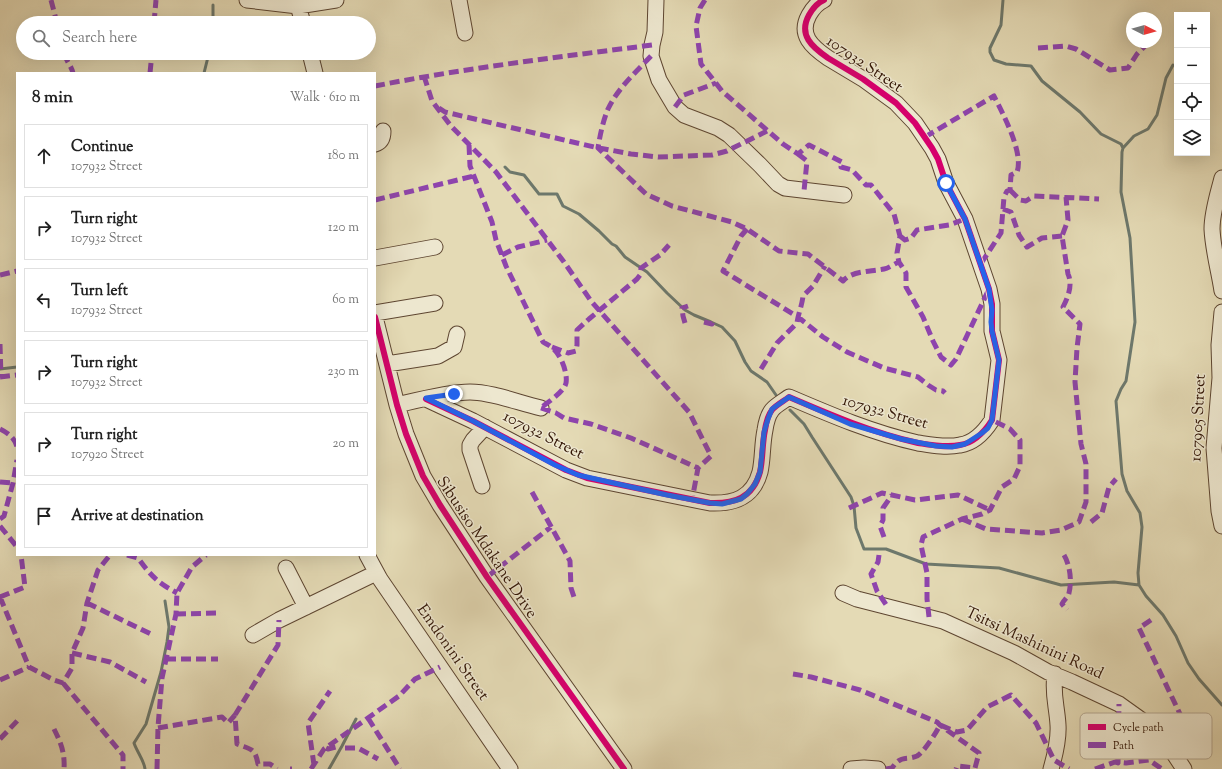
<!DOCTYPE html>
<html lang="en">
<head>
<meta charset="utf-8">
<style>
	:root { --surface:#fff; --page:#f6f6f6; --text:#222; --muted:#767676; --line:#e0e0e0 }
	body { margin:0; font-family:"Sorts Mill Goudy",serif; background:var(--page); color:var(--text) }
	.controls { position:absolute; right:12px; top:12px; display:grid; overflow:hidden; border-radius:0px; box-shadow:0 4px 16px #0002 }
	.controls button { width:36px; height:36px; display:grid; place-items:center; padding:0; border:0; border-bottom:1px solid var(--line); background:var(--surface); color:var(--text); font:20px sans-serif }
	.compass { position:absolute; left:1126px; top:12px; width:36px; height:36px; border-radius:50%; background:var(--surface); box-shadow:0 4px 16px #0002; rotate:95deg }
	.stop { position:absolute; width:12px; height:12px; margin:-9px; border:3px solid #2563eb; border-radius:50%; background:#fff }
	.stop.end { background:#2563eb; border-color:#fff; box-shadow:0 1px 4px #0008 }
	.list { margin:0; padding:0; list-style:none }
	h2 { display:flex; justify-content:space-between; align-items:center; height:52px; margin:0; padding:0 16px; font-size:17px }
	h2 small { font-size:13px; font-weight:400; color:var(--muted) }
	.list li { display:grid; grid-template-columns:26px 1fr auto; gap:12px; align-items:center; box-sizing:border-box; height:64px; margin:0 8px 8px; padding:0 8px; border:1px solid var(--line); border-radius:0px }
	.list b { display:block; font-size:15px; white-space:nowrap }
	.list p { margin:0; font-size:13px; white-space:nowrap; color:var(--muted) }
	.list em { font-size:13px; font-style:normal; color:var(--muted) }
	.icon { flex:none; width:22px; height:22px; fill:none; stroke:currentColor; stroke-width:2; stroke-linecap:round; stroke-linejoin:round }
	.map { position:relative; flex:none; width:1222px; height:769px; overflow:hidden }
	.search { position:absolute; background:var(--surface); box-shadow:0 4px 16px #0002; left:16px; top:16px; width:360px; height:44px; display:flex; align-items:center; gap:10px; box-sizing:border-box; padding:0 14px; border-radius:22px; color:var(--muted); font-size:15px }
	.panel { position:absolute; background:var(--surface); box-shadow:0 4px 16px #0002; left:16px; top:72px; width:360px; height:484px; border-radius:0px }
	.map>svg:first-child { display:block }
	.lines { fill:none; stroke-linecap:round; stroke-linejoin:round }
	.stream { stroke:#6d786c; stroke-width:3 }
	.minor-casing { stroke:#5e4631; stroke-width:17 }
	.minor { stroke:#ede7cf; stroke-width:15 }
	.quiet { stroke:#8e44ad; stroke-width:5; stroke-dasharray:10 5; stroke-linecap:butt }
	.cycleway-casing { stroke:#ede7cf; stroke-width:8 }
	.cycleway { stroke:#d6006c; stroke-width:6 }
	.route { stroke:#2563eb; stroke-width:5 }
	.labels { text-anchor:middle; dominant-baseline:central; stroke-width:3; stroke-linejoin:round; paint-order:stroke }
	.street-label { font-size:16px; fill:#321505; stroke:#ede7cf }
	.key { fill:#ede7cf; stroke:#b5a892; stroke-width:1 }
	.key-label { font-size:11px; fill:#321505 }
</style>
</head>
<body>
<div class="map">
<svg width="1222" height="769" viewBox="0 0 1222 769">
	<rect width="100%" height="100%" fill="#e4dab5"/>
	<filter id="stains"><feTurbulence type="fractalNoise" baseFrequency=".005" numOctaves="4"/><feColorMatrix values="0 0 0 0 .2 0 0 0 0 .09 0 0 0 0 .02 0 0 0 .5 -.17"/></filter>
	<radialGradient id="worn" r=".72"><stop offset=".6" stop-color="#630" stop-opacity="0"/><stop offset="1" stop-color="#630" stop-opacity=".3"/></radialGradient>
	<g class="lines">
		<!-- stream -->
		<path class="stream" d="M1003,0L1001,25L990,48V52L994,60L1006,64L1031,66L1042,81L1080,112L1101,134L1121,144L1123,148
			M213,5V23
			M1173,65L1166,78L1157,115L1148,129L1134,136L1123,148L1122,152L1121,192L1130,238L1135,322L1126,381L1121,389L1116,401L1122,474L1127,491L1140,513L1142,527L1138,573L1139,585L1146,596L1163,615L1176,636L1188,663L1199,679L1222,705
			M204,73L209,53
			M505,167L510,172L524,175L539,194H557L563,206L579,214L599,231L612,244L616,246L625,257L647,272L667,293L685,310L694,315L711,322L722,327L735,341L745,362L751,371L767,382L776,395
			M0,369L17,367
			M790,410L804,424L812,437L851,497L854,506L856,528L864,549H886L926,564L999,568L1061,585L1114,582L1139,585
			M145,769C144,760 137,752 134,743L146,724L161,672L167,642L169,627L165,601
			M329,769L342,746L356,719"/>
		<defs>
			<path id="minor" d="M247,0L298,6L336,0
				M459,0L465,33
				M656,0L655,32L652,45L651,56L659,80L675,107L684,115L718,128L729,135L760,165L778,184L785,188L844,195
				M298,6L303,23
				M310,53L315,73
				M375,144C382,142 383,137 383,131
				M1222,178C1218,194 1212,212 1212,229C1213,250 1219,271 1222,291
				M375,258L435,247
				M1222,312L1219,345L1220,378L1214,448L1219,511L1222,526
				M375,313L435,303
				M375,317L397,405L406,434L423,476L440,505L487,577L624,769
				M387,364L438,356L454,347L457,334
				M426,399L473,421L566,470L587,478L710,503C734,504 753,498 760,472C763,459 762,444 765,430C766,423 768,415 772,410C776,405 784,401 789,397C831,415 873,433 918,443C931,445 946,448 960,445C974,443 985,431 992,420L999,360L992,331V304L989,289L965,219L946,183L938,159L932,148L915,123L896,103L863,79L828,58C812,47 798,35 809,15C813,8 817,3 824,0
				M397,405C418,400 448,392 470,392C492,392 519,403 541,408
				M482,486L470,450V445L473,440L485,427
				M367,555L380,579L510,769
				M286,568L306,607
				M843,593L857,599L943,621L1014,653L1048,672L1072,682L1119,704L1161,734L1184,769
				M253,635L279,620L376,573
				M851,769L864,768L878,769
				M1051,769C1055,755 1059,740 1058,725C1057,706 1052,694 1055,674"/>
		</defs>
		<!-- minor casing -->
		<use href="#minor" class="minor-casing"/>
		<!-- minor -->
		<use href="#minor" class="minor"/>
		<!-- quiet -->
		<path class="quiet" d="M51,0L57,23
			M705,0L700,8L696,26L701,64L722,91L783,144L798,154L809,145L842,162L841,167L852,170L866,185H871L894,214L900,236L897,253L899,262L906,273V287L923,317L933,341L941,357L951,365L956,359L988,291
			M154,23L156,0
			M1038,48L1066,46L1076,49L1110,70L1128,68L1137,54L1149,42
			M64,53C66,61 71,65 73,73
			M651,56C636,72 618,88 608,109C603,121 600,135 598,148L646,194L672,206L732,222L747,229L779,251L808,254L843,281C853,270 870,272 884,269C889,268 894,264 899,262
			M150,73L152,53
			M424,76L432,101L451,126L496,172L564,262L591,301L689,412L711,456L698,468L692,500
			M375,86C466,68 559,57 652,45
			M675,107L684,95L716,83
			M439,108L445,112L594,147L631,154L658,157L712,155L727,151L767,131
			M925,137L994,96C1003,114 1024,153 1017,172L1011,175L1010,190L1007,191L1004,197L1001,233L980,265
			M469,145L470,166L492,222L496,240L506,266L543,342C546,344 549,345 551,347C560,352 568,373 566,383C564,392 548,402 541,408
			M798,154L807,161L804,191
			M1010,190L1020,200L1026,201L1034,196L1099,199
			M375,200L474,176
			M1003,209L1011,212L1019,235L1027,247L1042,238L1062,236
			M747,229L741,236L723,271L798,317L823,337L847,352L884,368L918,377L928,385L936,390L943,391L945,393
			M900,236L905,240L911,238L917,230L949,225L965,219
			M502,255L518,247L547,240
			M0,275L17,271
			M704,322L712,324L713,320
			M685,323L683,316L682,308L688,306
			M0,344L1,377
			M552,347L568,353L576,351L577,345V330L589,319L637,279L640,275L641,268L660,255L669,245
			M761,369L777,343L797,323C798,314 802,306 803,296L813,286L825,266
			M0,377L17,375
			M541,408L556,413L564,418L591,424L631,438L698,468
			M0,429C8,433 15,438 17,447
			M0,482L13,483
			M532,492L570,561L571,588L575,600
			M849,508L882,493L915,500L958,495L990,510
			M0,519L4,516L13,483L17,460
			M962,519L986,529L1042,533L1061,530L1079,522L1086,502V464L1081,444L1075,382L1077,348L1080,324L1063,307C1068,297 1073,285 1068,274L1062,236L1068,220L1066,197
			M1091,522L1102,513L1109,487L1116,479
			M0,526L17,547
			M884,537L880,526L883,520V508L892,495
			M127,555L138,558C151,576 157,582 177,593
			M879,555L878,562L871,574L877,591L887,606
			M1064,555C1070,565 1072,581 1069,593C1068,598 1064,599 1062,604L1067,610
			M487,577L551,527
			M0,597L29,667L54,680L63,683L72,668V653L83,628L87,603L98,570L110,555
			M0,597L25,587L21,555
			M87,603L153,635
			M176,614L221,613
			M929,617L927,599V573L921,545L923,537L962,519L982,514L990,510L1002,487L1014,479L1020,466V440L1010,429L992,420
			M1151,620L1139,628L1180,714L1177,727L1167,743
			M72,653L110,662L146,682
			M166,659H218
			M793,674L811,677L860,690L937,722L940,725L979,753L975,768L957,766L956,769
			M0,680L29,667
			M63,683L123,755V769
			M235,715L278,645L279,620
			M368,718L400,769
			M158,728L222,717L228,723L235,715L237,744C252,750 255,748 258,764H270L277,769
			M54,729C61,743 65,753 64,769
			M0,739L19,719
			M326,748L328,749L340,746
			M345,748H358L378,759
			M1115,762L1118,763L1119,704
			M314,765L308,723L330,691
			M157,769L158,727L162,678L176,614L177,593L192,567L206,555
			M290,769H292
			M311,769L324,749L399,696L415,679L440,667
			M886,769L892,768C902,754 905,761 917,756C924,752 936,733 940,725L957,732L967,730L987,707L1011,695L1036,723L1054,760L1069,769
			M1095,769L1115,762L1126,763L1149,760L1162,769"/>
		<defs>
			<path id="cycleway" d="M375,317L397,405L406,434L423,476L440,505L487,577L624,769
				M426,399L473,421L566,470L587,478L710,503C734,504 753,498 760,472C763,459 762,444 765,430C766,423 768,415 772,410C776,405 784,401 789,397C831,415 873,433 918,443C931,445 946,448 960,445C974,443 985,431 992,420L999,360L992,331V304L989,289L965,219L946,183L938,159L932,148L915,123L896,103L863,79L828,58C812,47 798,35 809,15C813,8 817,3 824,0"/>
		</defs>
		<!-- cycleway casing -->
		<use href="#cycleway" class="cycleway-casing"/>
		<!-- cycleway -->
		<use href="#cycleway" class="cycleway"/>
	</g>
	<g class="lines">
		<!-- route -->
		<path class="route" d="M454,394L426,398L473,421L555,465L578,475L667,495L710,503L722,504L741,499L747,494L755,484L760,472L764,432L768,419L772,409L789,397L850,424L901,439L936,446L952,447L965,444L982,433L988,428L992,420L999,360L992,331L991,322L992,310L989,289L965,219L946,183"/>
	</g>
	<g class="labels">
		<!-- street labels -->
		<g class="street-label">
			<text transform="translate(864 65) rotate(34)">107932 Street</text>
			<text transform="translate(885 413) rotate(16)">107932 Street</text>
			<text transform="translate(1199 418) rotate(-87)">107905 Street</text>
			<text transform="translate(543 436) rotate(27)">107932 Street</text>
			<text transform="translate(486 548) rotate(56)">Sibusiso Mdakane Drive</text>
			<text transform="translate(1034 644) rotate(25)">Tsitsi Mashinini Road</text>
			<text transform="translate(452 653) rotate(55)">Emdonini Street</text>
		</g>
	</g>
	<!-- legend -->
	<rect x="1080" y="713" width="132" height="46" rx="6" class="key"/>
	<rect x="1088" y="724" width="18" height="6" fill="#d6006c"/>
	<rect x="1088" y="742" width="18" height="6" fill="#8e44ad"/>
	<g class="key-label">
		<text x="1113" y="731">Cycle path</text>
		<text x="1113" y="749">Path</text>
	</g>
	<rect width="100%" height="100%" filter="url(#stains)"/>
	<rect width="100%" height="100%" fill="url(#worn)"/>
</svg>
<div class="controls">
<button>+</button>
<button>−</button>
<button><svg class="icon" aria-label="locate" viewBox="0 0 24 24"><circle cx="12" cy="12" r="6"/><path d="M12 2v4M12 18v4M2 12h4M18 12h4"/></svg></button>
<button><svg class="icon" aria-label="layers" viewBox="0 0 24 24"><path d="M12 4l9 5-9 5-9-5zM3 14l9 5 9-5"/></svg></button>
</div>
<svg class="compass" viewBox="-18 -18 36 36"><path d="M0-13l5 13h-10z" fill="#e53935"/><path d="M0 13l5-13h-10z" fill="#767676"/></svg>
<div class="stop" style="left:946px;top:183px"></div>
<div class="stop end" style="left:454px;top:394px"></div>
<div class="search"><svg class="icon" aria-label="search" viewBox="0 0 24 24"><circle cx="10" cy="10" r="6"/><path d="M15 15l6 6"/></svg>Search here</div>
<section class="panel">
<h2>8 min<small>Walk · 610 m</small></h2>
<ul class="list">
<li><svg class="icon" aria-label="ahead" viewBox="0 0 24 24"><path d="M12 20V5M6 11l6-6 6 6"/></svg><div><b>Continue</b><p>107932 Street</p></div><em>180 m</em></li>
<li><svg class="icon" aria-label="right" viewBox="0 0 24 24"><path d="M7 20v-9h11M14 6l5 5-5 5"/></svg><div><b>Turn right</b><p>107932 Street</p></div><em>120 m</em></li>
<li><svg class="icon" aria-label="left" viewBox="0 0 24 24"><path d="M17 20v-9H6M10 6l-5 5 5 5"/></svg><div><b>Turn left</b><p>107932 Street</p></div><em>60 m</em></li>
<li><svg class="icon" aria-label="right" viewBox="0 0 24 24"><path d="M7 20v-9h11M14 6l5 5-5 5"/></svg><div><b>Turn right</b><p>107932 Street</p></div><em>230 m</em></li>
<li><svg class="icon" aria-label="right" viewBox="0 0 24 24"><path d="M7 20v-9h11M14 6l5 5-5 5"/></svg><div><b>Turn right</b><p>107920 Street</p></div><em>20 m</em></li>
<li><svg class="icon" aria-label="arrive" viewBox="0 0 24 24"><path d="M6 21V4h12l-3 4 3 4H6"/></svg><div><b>Arrive at destination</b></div></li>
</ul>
</section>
</div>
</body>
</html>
